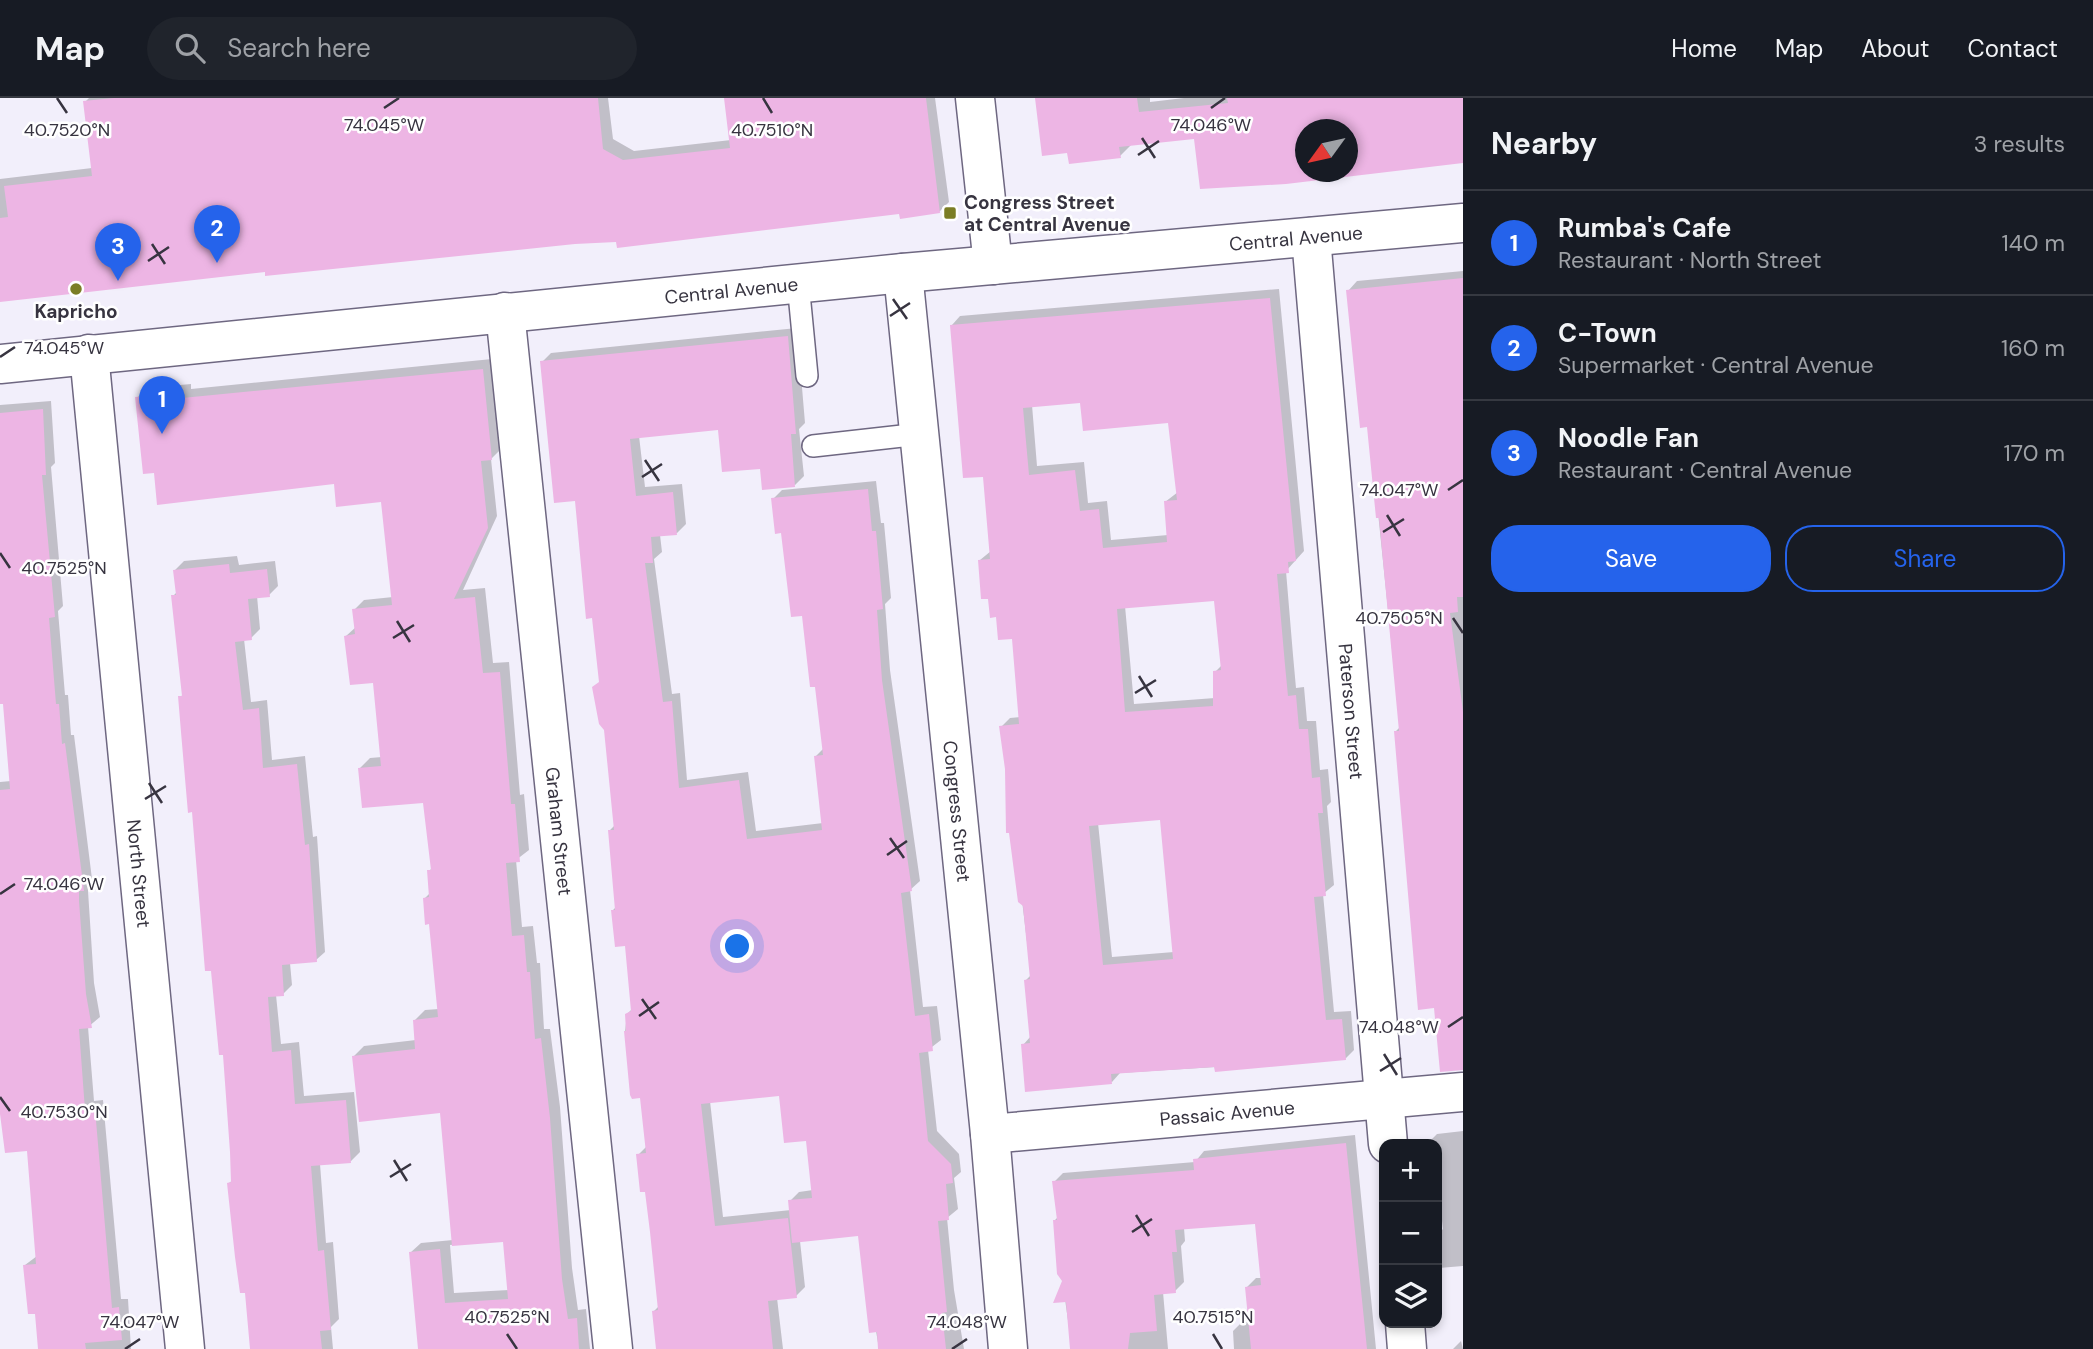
<!DOCTYPE html>
<html lang="en">
<head>
<meta charset="utf-8">
<style>
	:root { --surface:#171b24; --page:#20242c; --text:#f1f3f6; --muted:#9ea1a6; --line:#363941; --accent:#2563eb }
	body { margin:0; font-family:"DM Sans",sans-serif; background:var(--page); color:var(--text) }
	.controls { position:absolute; right:21px; bottom:21px; display:grid; overflow:hidden; border-radius:14px; box-shadow:0 4px 10px #0003 }
	.controls button { width:63px; height:63px; display:grid; place-items:center; padding:0; border:0; border-bottom:2px solid var(--line); background:var(--surface); color:var(--text); font:35px sans-serif }
	.compass { position:absolute; left:1295px; top:21px; width:63px; height:63px; border-radius:50%; background:var(--surface); box-shadow:0 4px 10px #0003; rotate:237deg }
	.you { position:absolute; left:738px; top:849px; width:24px; height:24px; margin:-18px; border:5px solid #fff; border-radius:50%; background:#1a73e8; box-shadow:0 0 0 10px #1a73e833 }
	.badge { display:grid; place-items:center; width:46px; height:46px; border-radius:50%; background:var(--accent); color:#fff; font-size:23px; font-weight:700 }
	.pin { position:absolute; translate:-50% -58px; filter:drop-shadow(0 2px 4px #0008) }
	.pin::after { content:''; position:absolute; top:37px; width:24px; height:21px; background:inherit; clip-path:polygon(0 0,100% 0,50% 100%) }
	.list { margin:0; padding:0; list-style:none }
	h2 { display:flex; justify-content:space-between; align-items:center; height:91px; margin:0; padding:0 28px; font-size:30px }
	h2 small { font-size:23px; font-weight:400; color:var(--muted) }
	.list li { display:grid; grid-template-columns:46px 1fr auto; gap:21px; align-items:center; box-sizing:border-box; height:105px; padding:0 28px; border-top:2px solid var(--line) }
	.list b { display:block; font-size:26px; white-space:nowrap }
	.list p { margin:0; font-size:23px; white-space:nowrap; color:var(--muted) }
	.list em { font-size:23px; font-style:normal; color:var(--muted) }
	.actions { display:flex; gap:14px; padding:21px 28px }
	.actions a { flex:1; padding:16px 0; border:2px solid var(--accent); border-radius:28px; text-align:center; font-size:24px; color:var(--accent) }
	.actions .main { background:var(--accent); color:#fff }
	.icon { flex:none; width:38px; height:38px; fill:none; stroke:currentColor; stroke-width:2; stroke-linecap:round; stroke-linejoin:round }
	.map { position:relative; flex:none; width:1463px; height:1251px; overflow:hidden }
	header { display:flex; align-items:center; gap:42px; box-sizing:border-box; height:98px; padding:0 35px; background:var(--surface); border-bottom:2px solid var(--line) }
	header strong { font-size:33px }
	nav { display:flex; gap:38px; margin-inline-start:auto; font-size:24px }
	.search { width:490px; height:63px; background:var(--page); display:flex; align-items:center; gap:18px; box-sizing:border-box; padding:0 24px; border-radius:38px; color:var(--muted); font-size:26px }
	main { display:flex }
	aside { flex:1; background:var(--surface) }
	.map>svg:first-child { display:block }
	.shadow { fill:#0003; fill-rule:evenodd }
	.building { fill:#edb5e4; fill-rule:evenodd }
	.lines { fill:none; stroke-linecap:round; stroke-linejoin:round }
	.service-casing { stroke:#6e6781; stroke-width:24 }
	.minor-casing { stroke:#6e6781; stroke-width:41 }
	.tertiary-casing { stroke:#6e6781; stroke-width:41 }
	.secondary-casing { stroke:#6e6781; stroke-width:41 }
	.service { stroke:#fff; stroke-width:21 }
	.minor { stroke:#fff; stroke-width:38 }
	.tertiary { stroke:#fff; stroke-width:38 }
	.secondary { stroke:#fff; stroke-width:38 }
	.ticks { fill:none; stroke:#373440; stroke-width:2.5 }
	.poi-dot { fill:#7b7d25; stroke:#fff; stroke-width:2.5 }
	.labels { text-anchor:middle; dominant-baseline:central; stroke-width:5; stroke-linejoin:round; paint-order:stroke }
	.poi-label { font-size:19px; font-weight:bold; fill:#373440; stroke:#fff; text-anchor:start }
	.street-label { font-size:19px; fill:#373440; stroke:#fff }
	.ticks-label { font-size:18px; text-anchor:middle; fill:#373440; stroke:#fff; stroke-width:5; stroke-linejoin:round; paint-order:stroke }
</style>
</head>
<body>
<header>
<strong>Map</strong>
<div class="search"><svg class="icon" aria-label="search" viewBox="0 0 24 24"><circle cx="10" cy="10" r="6"/><path d="M15 15l6 6"/></svg>Search here</div>
<nav><a>Home</a><a>Map</a><a>About</a><a>Contact</a></nav>
</header>
<main>
<div class="map">
<svg width="1463" height="1251" viewBox="0 0 1463 1251">
	<rect width="100%" height="100%" fill="#f2effb"/>
	<!-- shadow -->
	<path class="shadow" d="M89,0H608L613,41L634,53L731,42L726,0H935L949,104L939,114H901L266,172L0,202V81L92,70L85,4Z
		M1037,0H1150V4L1184,0H1463V63L1286,84L1195,39L1132,46L1120,58L1069,53ZM1306,32H1348V74H1306Z
		M1463,173V946L1395,634L1400,629L1369,327L1348,193L1357,183Z
		M1279,191L1304,453L1286,473L1293,557L1296,590L1304,589L1307,623H1316L1320,672L1328,671L1331,704L1327,708L1334,787L1323,796L1334,914L1351,913L1354,952L1345,961L1120,975L1112,984L1023,947L1031,938L1026,882L1031,877L1001,629L1010,620L1020,619L1013,539L997,517L989,499L980,462L991,453L984,377L952,227L960,218ZM1082,303L1169,323L1178,394L1165,404L1168,437L1111,442L1107,403L1088,405L1084,364L1037,368L1032,307ZM1215,501L1222,567L1215,574V600L1134,606L1125,508ZM1162,720L1174,854L1112,859L1098,725Z
		M797,230L805,325L799,331L804,378L795,387L762,369L719,331L639,338L645,389L682,386L686,426L677,435L660,437L662,454L654,461L672,596L680,595L687,682L748,674L756,733L823,725L816,658L824,650L816,587L804,516L773,401L782,392L876,383L881,425H884L891,500L885,506L890,572L920,783L910,792L923,909L937,908L941,942L928,952L937,1033L959,1056L961,1074L954,1080L958,1111L947,1120L954,1192L964,1251H879L860,1136L800,1143L805,1189L796,1198L777,1200L783,1251H658L654,1213L659,1208L647,1092L638,1057L647,1048L641,998L625,934L627,916L632,911L626,846L612,813L616,809L609,733L615,727L594,518L576,401L542,264L551,255ZM781,996L808,1041L813,1092L799,1094L790,1103L791,1112L723,1119L710,1003Z
		M492,261L502,350L491,361L497,418L463,492L485,490L493,565L509,564L520,697L524,696L529,752L516,762L522,829L533,828L537,865H540L544,931H550L560,1009L572,1170L578,1212L586,1211L590,1251H420L410,1155L421,1145L453,1142L442,1013L354,958L364,948L416,942L415,922L425,912L439,911L430,824L425,800L431,794L429,773L432,770L425,703L360,670L370,660L382,659L374,583L346,538L356,529L354,512L364,502L393,499L382,402L335,384L155,373L137,300L147,290L191,286V291ZM505,1142L509,1192L454,1195L450,1147Z
		M51,303L55,365L51,369L63,508L58,513L65,597H68L71,637H74L92,781L88,786V793L94,885L100,919L88,929L94,1003L103,1002L121,1201H128L131,1251H40L37,1214L25,1167L37,1158L28,1051L0,1014V684L11,683L4,604L0,605V307Z
		M237,458L239,467L275,463L278,488L269,497L257,498L260,531L251,540L244,541L251,604L267,602L272,662L305,658L313,739L317,738L325,854L316,862L290,865L292,887L283,896L276,897L281,946L299,944L304,998L354,994L360,1054L351,1063L320,1066L326,1145L333,1144L339,1221L331,1229L333,1251H252L247,1193L229,1085L233,1082L224,955L180,599L184,596L173,498L177,494L175,472L184,463Z
		M1463,1033V1168L1439,1170L1437,1137L1443,1131L1437,1082V1046H1427L1437,1036Z
		M1355,1037L1376,1251H1234L1233,1233L1242,1224L1250,1223L1247,1189L1256,1180H1262L1256,1124L1184,1130L1185,1143L1181,1148L1184,1184L1175,1193L1163,1194L1168,1251H1072L1054,1123L1058,1119L1054,1084L1063,1075L1195,1064L1204,1053Z
		M1461,1243L1463,1251H1453Z"/>
	<!-- building -->
	<path class="building" d="M114,0H598L603,51L623,62L730,50L724,0H926L940,115L900,121L899,116L617,150L616,144L575,146L265,178V174L0,204V120L8,119L4,88L92,78L83,3Z
		M1035,0H1137L1139,14L1228,5L1227,0H1463V65L1286,86L1200,91L1194,41L1119,49L1121,60L1069,66L1067,55L1042,58ZM1306,32H1348V74H1306Z
		M1463,180V499H1457L1458,514L1450,515L1463,614V972L1440,974L1434,910L1418,912L1394,633H1399L1379,420H1376L1367,329L1360,330L1346,192Z
		M1270,200L1296,463L1288,464L1289,475L1277,476L1285,567L1288,598L1296,597L1299,631H1308L1312,680L1320,679L1323,715H1318L1326,798L1314,799L1326,922L1342,921L1346,962L1215,974L1214,969L1111,976L1112,986L1025,994L1021,946L1030,945L1024,882L1030,881L1023,808L1018,804L1009,735H1006L1005,671L999,628L1019,626L1012,541L998,542L996,519L990,520L988,501H981L978,462L990,461L983,379L963,380L950,227ZM1080,305L1083,333L1168,325L1177,402L1164,403L1167,444L1103,450L1099,411L1080,413L1075,372L1029,377L1023,310ZM1214,503L1221,572L1213,573V608L1125,614L1117,511ZM1160,722L1173,861L1103,867L1089,728Z
		M788,238L796,336H791L795,389L762,392L760,371L722,374L718,332L630,341L636,398L673,394L677,437L651,439L653,465H645L663,604L672,603L679,690L739,682L747,741L822,732L814,658L823,657L815,589H810L802,518L791,519L781,435L775,436L771,400L868,391L872,433H876L883,511L877,512L882,582L912,793L901,795L915,918L929,916L933,953L919,955L928,1043L951,1066L953,1085L946,1086L949,1122L938,1123L947,1214L942,1215L946,1251H878L877,1234L869,1235L858,1138L792,1145L788,1102L812,1100L806,1043L784,1045L779,998L701,1006L715,1128L788,1120L797,1200L768,1203L773,1251H656L652,1213L658,1212L650,1134L645,1094H640L636,1056L646,1055L640,1000L632,1001L630,997L624,933H626L625,916L631,913L625,848L615,849L611,812H615L608,732H614L604,632L599,626L592,589L599,584L592,520L586,521L575,403L554,405L540,263Z
		M483,271L492,362L481,363L488,430L454,501L475,499L483,575L500,574L511,706H515L520,764L506,765L512,838L524,837L527,874H530L535,941L541,940L550,1020L562,1181L568,1221L577,1220L579,1251H418L409,1154L440,1151L445,1205L508,1201L503,1144L452,1148L440,1015L359,1024L352,958L415,951L413,922L438,919L429,826L425,827L423,800L429,799L427,772H431L423,705L362,710L358,670L381,668L373,585L350,587L344,538L355,536L352,511L392,507L381,404L336,409L334,386L157,407L154,375L143,376L135,299L181,295L182,300Z
		M43,311L46,377H42L55,519L49,520L56,606H59L62,646L65,645L84,793H79V803L86,896L92,930L79,931L85,1012L95,1011L112,1210L119,1209L122,1242L85,1245L86,1251H38L35,1216H28L23,1167L36,1166L27,1053L5,1055L0,1016V692L10,691L3,606H0V315Z
		M229,466L230,475L267,471L270,499L248,501L252,542L235,544L243,612L259,610L263,670L297,666L305,747L309,746L317,864L282,867L284,898L268,899L272,954L291,952L295,1006L346,1002L351,1065L311,1068L318,1153L324,1152L331,1232L320,1233L322,1251H250L245,1195H240L235,1159L227,1085L231,1084L230,1054L223,957H219L211,873H205L192,714L188,715L181,634L178,598H182L171,497H176L173,472Z
		M1346,1045L1367,1251H1251L1245,1189L1261,1187L1255,1126L1175,1132L1177,1154H1172L1176,1195L1154,1197L1157,1233L1130,1235L1128,1251H1070L1066,1204L1053,1205L1062,1183L1057,1176L1053,1122H1057L1052,1083L1194,1072L1193,1061Z"/>
	<g class="lines">
		<defs>
			<path id="service" d="M798,185L807,278
				M813,348L920,336"/>
			<g id="minor">
				<path id="s1" d="M1311,139L1388,1046"/>
				<path id="s2" d="M505,214L613,1251"/>
				<path id="s3" d="M89,256L185,1251"/>
				<path id="s4" d="M990,1036L1463,994"/>
				<path d="M1405,1225L1407,1251"/>
			</g>
			<g id="tertiary">
				<path d="M975,0L993,167"/>
				<path id="s5" d="M903,175L990,1036L1008,1251"/>
			</g>
			<g id="secondary">
				<path id="s6" d="M0,266L903,175L1463,125"/>
			</g>
		</defs>
		<!-- service casing -->
		<use href="#service" class="service-casing"/>
		<!-- minor casing -->
		<use href="#minor" class="minor-casing"/>
		<!-- tertiary casing -->
		<use href="#tertiary" class="tertiary-casing"/>
		<!-- secondary casing -->
		<use href="#secondary" class="secondary-casing"/>
		<!-- service -->
		<use href="#service" class="service"/>
		<!-- minor -->
		<use href="#minor" class="minor"/>
		<!-- tertiary -->
		<use href="#tertiary" class="tertiary"/>
		<!-- secondary -->
		<use href="#secondary" class="secondary"/>
	</g>
	<!-- ticks -->
	<path class="ticks" d="M57,0L67,15M763,0L772,15M384,10L399,0M1211,10L1225,0M1142,40L1155,60M1138,57L1159,43M152,146L165,166M148,163L169,149M893,201L907,221M890,218L910,205M0,259L15,249M645,362L659,383M642,379L662,366M1448,392L1463,382M1387,417L1400,438M1383,434L1404,421M0,455L10,470M1453,520L1463,535M397,523L410,544M393,540L414,527M1139,578L1152,599M1135,595L1156,582M149,685L162,705M145,701L166,688M890,740L904,760M887,757L907,743M0,796L15,786M642,901L656,921M639,918L659,904M1448,929L1463,919M1384,956L1397,977M1380,973L1401,960M0,999L10,1013M394,1062L407,1083M390,1079L411,1066M1136,1117L1149,1138M1132,1134L1152,1121M507,1236L517,1251M1213,1236L1222,1251M125,1251L140,1241M952,1251L967,1241"/>
	<!-- markers -->
	<g class="poi-dot">
		<rect x="943" y="108" width="14" height="14" rx="3.5"/>
		<circle cx="76" cy="191" r="7"/>
	</g>
	<g class="labels">
		<!-- poi labels -->
		<g class="poi-label">
			<text x="964" y="104">Congress Street<tspan x="964" dy="22">at Central Avenue</tspan></text>
			<text x="76" y="213" text-anchor="middle">Kapricho</text>
		</g>
		<!-- street labels -->
		<g class="street-label">
			<text stroke="none"><textPath href="#s6" startOffset="1302">Central Avenue</textPath></text>
			<text stroke="none"><textPath href="#s6" startOffset="735">Central Avenue</textPath></text>
			<text stroke="none"><textPath href="#s1" startOffset="476">Paterson Street</textPath></text>
			<text stroke="none"><textPath href="#s5" startOffset="541">Congress Street</textPath></text>
			<text stroke="none"><textPath href="#s2" startOffset="522">Graham Street</textPath></text>
			<text stroke="none"><textPath href="#s3" startOffset="522">North Street</textPath></text>
			<text stroke="none"><textPath href="#s4" startOffset="238">Passaic Avenue</textPath></text>
		</g>
	</g>
	<g class="ticks-label">
		<text x="384" y="33">74.045°W</text>
		<text x="1211" y="33">74.046°W</text>
		<text x="67" y="38">40.7520°N</text>
		<text x="772" y="38">40.7510°N</text>
		<text x="64" y="256">74.045°W</text>
		<text x="1399" y="398">74.047°W</text>
		<text x="64" y="476">40.7525°N</text>
		<text x="1399" y="526">40.7505°N</text>
		<text x="64" y="792">74.046°W</text>
		<text x="1399" y="935">74.048°W</text>
		<text x="64" y="1020">40.7530°N</text>
		<text x="507" y="1225">40.7525°N</text>
		<text x="1213" y="1225">40.7515°N</text>
		<text x="140" y="1230">74.047°W</text>
		<text x="967" y="1230">74.048°W</text>
	</g>
</svg>
<div class="controls">
<button>+</button>
<button>−</button>
<button><svg class="icon" aria-label="layers" viewBox="0 0 24 24"><path d="M12 4l9 5-9 5-9-5zM3 14l9 5 9-5"/></svg></button>
</div>
<svg class="compass" viewBox="-18 -18 36 36"><path d="M0-13l5 13h-10z" fill="#e53935"/><path d="M0 13l5-13h-10z" fill="#9ea1a6"/></svg>
<div class="you"></div>
<div class="pin badge" style="left:162px;top:336px">1</div>
<div class="pin badge" style="left:217px;top:165px">2</div>
<div class="pin badge" style="left:118px;top:183px">3</div>
</div>
<aside>
<h2>Nearby<small>3 results</small></h2>
<ul class="list">
<li><span class="badge">1</span><div><b>Rumba's Cafe</b><p>Restaurant · North Street</p></div><em>140 m</em></li>
<li><span class="badge">2</span><div><b>C-Town</b><p>Supermarket · Central Avenue</p></div><em>160 m</em></li>
<li><span class="badge">3</span><div><b>Noodle Fan</b><p>Restaurant · Central Avenue</p></div><em>170 m</em></li>
</ul>
<div class="actions"><a class="main">Save</a><a>Share</a></div>
</aside>
</main>
</body>
</html>
